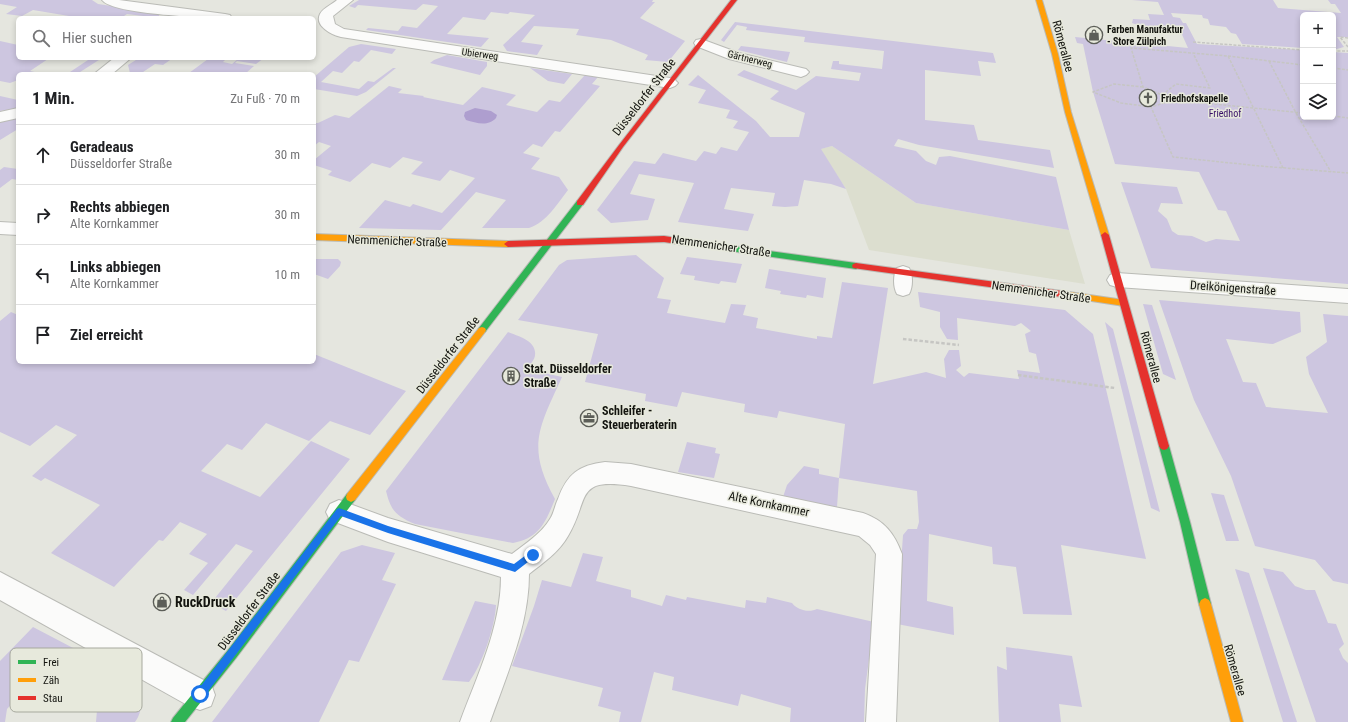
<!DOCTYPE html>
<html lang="de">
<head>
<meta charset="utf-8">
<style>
	:root { --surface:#fff; --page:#f2f2f2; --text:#202124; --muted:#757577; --line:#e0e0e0 }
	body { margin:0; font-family:"Roboto Condensed",sans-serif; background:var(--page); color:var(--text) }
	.controls { position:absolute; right:12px; top:12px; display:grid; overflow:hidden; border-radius:6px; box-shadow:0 2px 6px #0003 }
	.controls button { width:36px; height:36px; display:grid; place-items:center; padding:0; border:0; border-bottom:1px solid var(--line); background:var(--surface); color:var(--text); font:20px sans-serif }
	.stop { position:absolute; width:12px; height:12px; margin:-9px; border:3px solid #1a73e8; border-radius:50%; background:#fff }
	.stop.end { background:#1a73e8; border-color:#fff; box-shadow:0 1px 4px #0008 }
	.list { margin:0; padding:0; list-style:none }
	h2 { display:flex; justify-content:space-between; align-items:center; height:52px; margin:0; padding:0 16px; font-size:17px }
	h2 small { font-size:13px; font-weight:400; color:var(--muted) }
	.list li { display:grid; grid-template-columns:26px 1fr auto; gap:12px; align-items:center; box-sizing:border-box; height:60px; padding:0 16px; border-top:1px solid var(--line) }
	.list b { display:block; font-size:15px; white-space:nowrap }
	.list p { margin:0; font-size:13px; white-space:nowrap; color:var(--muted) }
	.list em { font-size:13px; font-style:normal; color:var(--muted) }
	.icon { flex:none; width:22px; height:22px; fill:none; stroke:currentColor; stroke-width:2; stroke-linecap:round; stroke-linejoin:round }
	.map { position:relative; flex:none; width:1348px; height:722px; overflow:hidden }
	.search { position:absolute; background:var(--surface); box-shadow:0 2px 6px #0003; left:16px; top:16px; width:300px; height:44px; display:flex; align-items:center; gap:10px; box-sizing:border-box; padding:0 14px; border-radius:6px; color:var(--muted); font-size:15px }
	.panel { position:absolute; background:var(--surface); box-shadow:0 2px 6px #0003; left:16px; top:72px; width:300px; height:292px; border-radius:6px }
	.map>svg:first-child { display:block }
	.built { fill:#dcdecf }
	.green { fill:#cdc6e0 }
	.water { fill:#ae9ecf }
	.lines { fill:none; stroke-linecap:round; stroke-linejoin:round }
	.lane-casing { stroke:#babbb6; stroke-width:2 }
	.street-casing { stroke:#babbb6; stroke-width:2 }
	.fast-casing { stroke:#babbb6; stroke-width:2 }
	.slow-casing { stroke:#babbb6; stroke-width:2 }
	.jam-casing { stroke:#babbb6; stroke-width:2 }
	.path-far1 { stroke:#c6c6c3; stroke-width:1.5; stroke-dasharray:3 1.5; stroke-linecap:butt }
	.path { stroke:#c6c6c3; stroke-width:2.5; stroke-dasharray:3.5 2; stroke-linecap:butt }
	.lane { fill:#fbfbfa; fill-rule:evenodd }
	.street { fill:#fbfbfa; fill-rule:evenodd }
	.fast { fill:#30b455; fill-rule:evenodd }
	.slow { fill:#ff9f0a; fill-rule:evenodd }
	.jam { fill:#e5322d; fill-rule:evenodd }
	.route { fill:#1a73e8 }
	.labels { text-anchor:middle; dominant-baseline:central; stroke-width:3; stroke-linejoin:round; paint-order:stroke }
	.far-poi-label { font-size:10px; font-weight:bold; fill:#13140f; stroke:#e7e9dc; text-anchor:start }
	.far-street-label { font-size:10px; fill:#13140f; stroke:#e7e9dc }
	.far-park-label { font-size:10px; fill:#370f67; stroke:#e7e9dc }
	.street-label { font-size:12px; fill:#13140f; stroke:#e7e9dc }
	.poi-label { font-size:12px; font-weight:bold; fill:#13140f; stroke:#e7e9dc; text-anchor:start }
	.near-poi-label { font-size:14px; font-weight:bold; fill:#13140f; stroke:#e7e9dc; text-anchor:start }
	.key { fill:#e7e9dc; stroke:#a7a99e; stroke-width:1 }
	.key-label { font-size:11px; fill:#13140f }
</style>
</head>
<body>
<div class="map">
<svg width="1348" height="722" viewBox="0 0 1348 722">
	<rect width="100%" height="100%" fill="#e5e6df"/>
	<!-- built -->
	<path class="built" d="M832,146L916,203L1069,230L1085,284L869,250L846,189L820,149Z"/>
	<!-- green -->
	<path class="green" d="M0,0H92L98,4L159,13V18L127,14L121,18H73L75,17L33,10L22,16L6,14L17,7L0,4Z
		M359,0H653L652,2H655L640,18L685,41L668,62L645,60L648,55L611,40L576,35L579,29L534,26L521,42L543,45L537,55L507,51L503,45L535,15L510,12L508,14L491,12L485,20L463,17L447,34L489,38L481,47L366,30L368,28L398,31L402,26L417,28L438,6L423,4L416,10L358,5L355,8L349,6Z
		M1132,0H1273L1278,8L1341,13L1335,4H1331L1328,0H1348V37H1337L1344,47L1333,50V15H1303V48L1242,44L1236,34L1231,33L1226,27L1210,25L1208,19L1203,18L1202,15L1171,13L1173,17L1180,18L1183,23H1186L1197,44L1303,50V117H1333V52L1348,53V284L1151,268L1121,182L1177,187L1183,204L1161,203L1158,211L1167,219L1172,231L1178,235L1192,236L1206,242L1216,239L1240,241L1226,211L1218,210L1199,172L1115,164L1093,92L1083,44L1077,43L1075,37L1188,48L1180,30L1143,27L1132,23L1133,19L1150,20L1148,14L1164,15L1158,2Z
		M735,22L993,53L996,63L978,61L981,76L925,70V120L974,125L978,140L1050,150L1054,168L919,145L898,139L894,146L916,151L926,161L936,165L939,157L950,156L1056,177L1069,230L916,203L832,146L821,149L846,189L831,184L804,180L798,206L785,207L772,206L775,193L731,188L724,209L754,214L748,231L678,222L694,183L639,174L630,194L655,199L648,220L611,223L597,210L634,161L655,164L663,153L696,161L704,151L716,154L721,147L737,151L749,132L733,128L738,121L726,118L730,110L698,103L706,90L688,85L698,75L756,121L770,137H799L805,113L770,99L779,91L737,75L744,70L796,90L816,76L859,81L861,73L831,69L833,61H839V64L882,69L884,51L804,42L805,37L746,30L747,27L737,25L724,42L721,40Z
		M0,41L18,45V58L48,59L30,71L39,73L37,74H18V80L10,83L0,81Z
		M361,44L396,49L392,54L371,50L359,62L354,61L342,73L333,71L321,82L359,89L368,81L374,82L393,68H396L366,92L357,96L314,89V77L349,47Z
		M741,46L790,52L787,62L738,50Z
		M447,55L487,62V66L480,75L430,63L434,60Z
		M91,58H102L77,74H67Z
		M139,58H173L163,65L155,64L140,74L130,73L128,65Z
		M215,58H227L223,62L232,64L239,58H264L256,64L237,61L235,63L254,66L246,73L249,74H185L189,73L208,59Z
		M530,68L572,74L564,84L548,81Z
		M585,75L598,77L592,84L600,86L560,132L555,131L542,147L533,144L523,153L540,158L531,169L559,177L568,190C557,204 547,222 529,228H482L506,200L476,192L441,230L359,228L385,200L410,207L413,204L442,213L475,178L450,170L440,181L411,174L423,162L403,157L390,168L372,163L350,182L328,175L332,171L314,165V160L331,146L319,142L314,146V123H318L335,115L349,118L389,86L402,89L398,93L424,96L423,97L463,105L482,87L516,95L506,105L537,112L549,100L560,102Z
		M0,96L18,100V108L0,111Z
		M18,118V129L0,140V122Z
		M4,167L18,169V180L12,179L0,188V170Z
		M636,255L664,278L657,298L671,300L667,313L725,323L731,304L746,305L743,315L758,318L756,328L817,339V336L832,338L842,282L888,288L873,384L926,372L946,378L944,359L949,350H959L961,366L956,370L964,377L969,373L1019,379L1017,370L1040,373L1036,354L1029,352L1025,334L1031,331L1021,323L1015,326L957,318L958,340L947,339L940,327V312L920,307L918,292L1065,310L1093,334L1146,559L1061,545L1072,615L1023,614L1016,567L993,564L992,547L929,534L927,601L953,607L954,635L897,624L903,535L908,529H917L919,522L917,491L839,478L837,507L783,497L787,485L804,466L819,469V474L839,478L845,424L779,411L777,418L744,412L745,404L682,392L677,407L645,401L646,394L585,382L598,334L518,320L559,265L567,260Z
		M687,257L742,264L736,283L721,281L719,284L694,280L695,276L680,274Z
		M314,259H338L341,262L340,266L328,279L314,274Z
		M769,269L826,278L823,298L807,295L806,298L780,294L781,291L765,288Z
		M1159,300L1300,312L1301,332L1273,344L1226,339L1243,382L1256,383L1266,407L1328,413L1309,374L1306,357L1327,342L1323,314L1348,316V584L1333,581L1315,560L1255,546L1231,476L1194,400Z
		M1143,304L1152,305L1176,380L1163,374Z
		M11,312L18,315V362H314V354L406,391L370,435L330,421L309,441L266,423L242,450L227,444L201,471L260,497L311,441L350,459L226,611L211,603L253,551L236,544L193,595L184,590L208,563L189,554L207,534L180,522L163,541L159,540L114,587L51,553L100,505L45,478L41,481L32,476L77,435L56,425L30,446L0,432V321Z
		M1105,322L1113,329L1160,512L1151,508Z
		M508,332C518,336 537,341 535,355C535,360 529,365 527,369L562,377C539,428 526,446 555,499C546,521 540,538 513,543L415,524C396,516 391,511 386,491Z
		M687,442L716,448L715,453L720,454L714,478L678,472Z
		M1211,493L1224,495L1239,541H1226Z
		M362,545L395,553L382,580L396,584L359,662L349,660L319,722H212L341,552Z
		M583,553L603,557L596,581L631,590V597L662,606L666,595L686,600L687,597L745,608L746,600L766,603L767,597L792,603C797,610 809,613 817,609L874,622L865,689L864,722H790L791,708L741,694L738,706L672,690L674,677L654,672L641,722H619L621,712L598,706L603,688L512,666L534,606L542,580L571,587Z
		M1263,568L1283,572L1295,586L1306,590H1315L1328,623L1336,624L1344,644L1339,649L1343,658L1348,663V722H1316Z
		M1235,569L1249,573L1297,722H1283Z
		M475,601L496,605C495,627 482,665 469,682L442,680Z
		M33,627L138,682C141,696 144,710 135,722H96L97,710L47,681L26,688L7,709L5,722H0V661Z
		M1006,647L1072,656L1082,707L1059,704L1061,722H999L997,666L1007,670Z"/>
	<!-- water -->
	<path class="water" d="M475,108L491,111L497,115L496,118C488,127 476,123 466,120L464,116L465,112Z"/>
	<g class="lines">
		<defs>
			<path id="lane" d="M903,266L909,268C913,275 913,287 909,294L903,296L897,294C893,287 893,275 897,268Z"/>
			<path id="street" d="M102,0H119L225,14L230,15L232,18C211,18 113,15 102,0Z
				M337,0H353L333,16L335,24L344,29L670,78L675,80L678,83L675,86L670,88L341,37C332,35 314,26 320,14C323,8 333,4 337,0Z
				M701,39L739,53L806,69L809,72L806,75L801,77L729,59L696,46L694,43L696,40Z
				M114,58H131L112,74H94Z
				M18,108V118L0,122V112Z
				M0,222L18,223V235L0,234Z
				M1117,273L1348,289V303L1117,287L1110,285L1107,280L1110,275Z
				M605,462L631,464L863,513C885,521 894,533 902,554L896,722H866L876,554L870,545L859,536L631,486C574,477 590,499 568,536C559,552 543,563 529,574C529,625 507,674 490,722H460C477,676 501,627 501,577L388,542L330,520L326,512L330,504L339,500L388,518L512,554C525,544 542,533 550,519C554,513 555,505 558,499C567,474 579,465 605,462Z
				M0,572L211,684L215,695L211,706L200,710L189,706L0,600Z"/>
			<path id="fast" d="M577,201H583L584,203L485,332H479L478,330L479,328Z
				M691,240L856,263L860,266L856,269L688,245L687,243Z
				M1164,442L1167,443L1169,446L1190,522L1211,604L1209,608L1205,610L1201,608L1199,604L1180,522L1159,446L1161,443Z
				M351,492L355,494L356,497L355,500L236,658L185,722H171L173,718L228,650L347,494Z"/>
			<path id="slow" d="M1036,0H1042L1058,54L1071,112L1109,235L1108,237L1105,238L1101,235L1065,112L1052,54Z
				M314,234L508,241L512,244L508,247L314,240Z
				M1062,291L1124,300L1128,303L1124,306L1059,296L1058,294L1059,292Z
				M482,327L485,328L486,330L485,332L355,500L351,502L347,500L346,497L347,494L479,328Z
				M1205,598L1209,600L1211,604L1243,722H1231L1199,604L1201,600Z"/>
			<path id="jam" d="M731,0H737L623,147L583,205H577V201L619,145Z
				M1105,232L1109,235L1169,446L1167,449L1164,450L1161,449L1159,446L1101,235Z
				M664,236L691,240L695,243L691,246L664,242L508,247L504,244L508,241Z
				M856,263L1062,291L1066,294L1062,297L853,268L852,266L853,264Z"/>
		</defs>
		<!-- lane casing -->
		<use href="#lane" class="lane-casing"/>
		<!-- street casing -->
		<use href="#street" class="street-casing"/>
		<!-- fast casing -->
		<use href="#fast" class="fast-casing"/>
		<!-- slow casing -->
		<use href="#slow" class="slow-casing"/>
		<!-- jam casing -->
		<use href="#jam" class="jam-casing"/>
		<!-- path-far1 -->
		<path class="path-far1" d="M1348,38L1340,37L1348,47
			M1193,42L1303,50
			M1333,51H1348
			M1228,56L1303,65
			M1269,61L1296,113L1331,172
			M1333,68L1348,70
			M1143,87L1114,84L1093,92L1121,103L1151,107
			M1162,95L1176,84L1210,88L1193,53
			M1174,100L1303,113
			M1333,116L1348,118
			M1283,168L1228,56L1131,48L1143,87L1174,100L1151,107L1173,157L1260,166L1348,173"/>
		<!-- path -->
		<path class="path" d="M903,339L959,345
			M1018,375L1115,388"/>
		<!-- lane -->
		<use href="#lane" class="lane"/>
		<!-- street -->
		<use href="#street" class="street"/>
		<!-- fast -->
		<use href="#fast" class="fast"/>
		<!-- slow -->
		<use href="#slow" class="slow"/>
		<!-- jam -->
		<use href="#jam" class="jam"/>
	</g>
	<!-- route -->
	<path class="route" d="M339,508L388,526L514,564L530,552H535L537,555L515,572L388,533L341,516L203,698H197V691L337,509Z"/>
	<!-- icons -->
	<defs>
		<symbol id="shop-ring" viewBox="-11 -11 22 22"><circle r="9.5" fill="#e7e9dc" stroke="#5c5e58" stroke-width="1.5"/><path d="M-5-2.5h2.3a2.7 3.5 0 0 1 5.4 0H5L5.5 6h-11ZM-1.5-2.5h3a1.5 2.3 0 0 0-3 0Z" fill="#5c5e58"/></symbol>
		<symbol id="church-ring" viewBox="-11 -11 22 22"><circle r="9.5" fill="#e7e9dc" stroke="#5c5e58" stroke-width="1.5"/><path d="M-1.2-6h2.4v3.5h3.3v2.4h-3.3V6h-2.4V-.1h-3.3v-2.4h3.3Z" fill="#5c5e58"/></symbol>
		<symbol id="building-ring" viewBox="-11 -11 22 22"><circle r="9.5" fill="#e7e9dc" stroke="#5c5e58" stroke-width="1.5"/><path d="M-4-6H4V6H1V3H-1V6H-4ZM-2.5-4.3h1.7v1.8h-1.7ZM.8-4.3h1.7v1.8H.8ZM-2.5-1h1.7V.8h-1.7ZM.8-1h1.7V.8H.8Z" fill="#5c5e58"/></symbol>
		<symbol id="office-ring" viewBox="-11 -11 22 22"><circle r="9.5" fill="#e7e9dc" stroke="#5c5e58" stroke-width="1.5"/><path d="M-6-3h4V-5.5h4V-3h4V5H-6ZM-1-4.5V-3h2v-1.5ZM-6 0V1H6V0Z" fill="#5c5e58"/></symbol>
	</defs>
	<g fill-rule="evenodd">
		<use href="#shop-ring" x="1084" y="25" width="20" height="20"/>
		<use href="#church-ring" x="1138" y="88" width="20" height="20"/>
		<use href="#building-ring" x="501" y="366" width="20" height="20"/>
		<use href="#office-ring" x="579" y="408" width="20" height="20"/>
		<use href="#shop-ring" x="152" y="592" width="20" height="20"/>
	</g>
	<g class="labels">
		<!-- far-poi labels -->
		<g class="far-poi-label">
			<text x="1107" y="29">Farben Manufaktur<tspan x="1107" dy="12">- Store Zülpich</tspan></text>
			<text x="1161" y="98">Friedhofskapelle</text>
		</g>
		<!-- far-street labels -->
		<g class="far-street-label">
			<text transform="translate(480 54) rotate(8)">Ubierweg</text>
			<text transform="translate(750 59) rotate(14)">Gärtnerweg</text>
		</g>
		<!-- far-park labels -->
		<g class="far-park-label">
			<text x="1225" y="113">Friedhof</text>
		</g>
		<!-- street labels -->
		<g class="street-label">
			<text transform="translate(1063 46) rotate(75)">Römerallee</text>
			<text transform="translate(644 97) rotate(-52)">Düsseldorfer Straße</text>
			<text transform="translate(397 241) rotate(2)">Nemmenicher Straße</text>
			<text transform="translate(721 246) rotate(8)">Nemmenicher Straße</text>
			<text transform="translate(1233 288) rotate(4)">Dreikönigenstraße</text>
			<text transform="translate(1041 292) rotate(8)">Nemmenicher Straße</text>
			<text transform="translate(448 355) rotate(-52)">Düsseldorfer Straße</text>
			<text transform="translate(1151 357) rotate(75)">Römerallee</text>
			<text transform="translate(769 504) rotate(12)">Alte Kornkammer</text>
			<text transform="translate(249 611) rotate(-53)">Düsseldorfer Straße</text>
			<text transform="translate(1235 670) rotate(74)">Römerallee</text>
		</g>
		<!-- poi labels -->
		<g class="poi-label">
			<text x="524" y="369">Stat. Düsseldorfer<tspan x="524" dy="14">Straße</tspan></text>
			<text x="602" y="411">Schleifer -<tspan x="602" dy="14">Steuerberaterin</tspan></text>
		</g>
		<!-- near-poi labels -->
		<g class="near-poi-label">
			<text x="175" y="602">RuckDruck</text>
		</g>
	</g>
	<!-- legend -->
	<rect x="10" y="648" width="132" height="64" rx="6" class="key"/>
	<rect x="18" y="660" width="18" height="4" fill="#30b455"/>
	<rect x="18" y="678" width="18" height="4" fill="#ff9f0a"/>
	<rect x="18" y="696" width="18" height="4" fill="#e5322d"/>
	<g class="key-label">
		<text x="43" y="666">Frei</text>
		<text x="43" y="684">Zäh</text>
		<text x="43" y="702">Stau</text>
	</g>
</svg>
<div class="controls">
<button>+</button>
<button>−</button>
<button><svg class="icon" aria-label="layers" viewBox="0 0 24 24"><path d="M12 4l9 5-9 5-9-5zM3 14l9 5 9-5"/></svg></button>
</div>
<div class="stop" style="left:200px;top:694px"></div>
<div class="stop end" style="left:533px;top:555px"></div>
<div class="search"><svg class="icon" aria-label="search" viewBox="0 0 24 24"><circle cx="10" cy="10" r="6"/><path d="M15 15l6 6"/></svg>Hier suchen</div>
<section class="panel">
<h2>1 Min.<small>Zu Fuß · 70 m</small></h2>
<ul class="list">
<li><svg class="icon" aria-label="ahead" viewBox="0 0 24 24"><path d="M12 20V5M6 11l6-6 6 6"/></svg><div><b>Geradeaus</b><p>Düsseldorfer Straße</p></div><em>30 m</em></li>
<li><svg class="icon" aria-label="right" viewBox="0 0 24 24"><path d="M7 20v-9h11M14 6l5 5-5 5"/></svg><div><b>Rechts abbiegen</b><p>Alte Kornkammer</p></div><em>30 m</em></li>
<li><svg class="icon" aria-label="left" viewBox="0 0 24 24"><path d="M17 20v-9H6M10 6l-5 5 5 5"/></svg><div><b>Links abbiegen</b><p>Alte Kornkammer</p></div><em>10 m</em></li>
<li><svg class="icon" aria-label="arrive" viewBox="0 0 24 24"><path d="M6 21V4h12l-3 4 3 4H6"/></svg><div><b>Ziel erreicht</b></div></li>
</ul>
</section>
</div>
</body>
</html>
